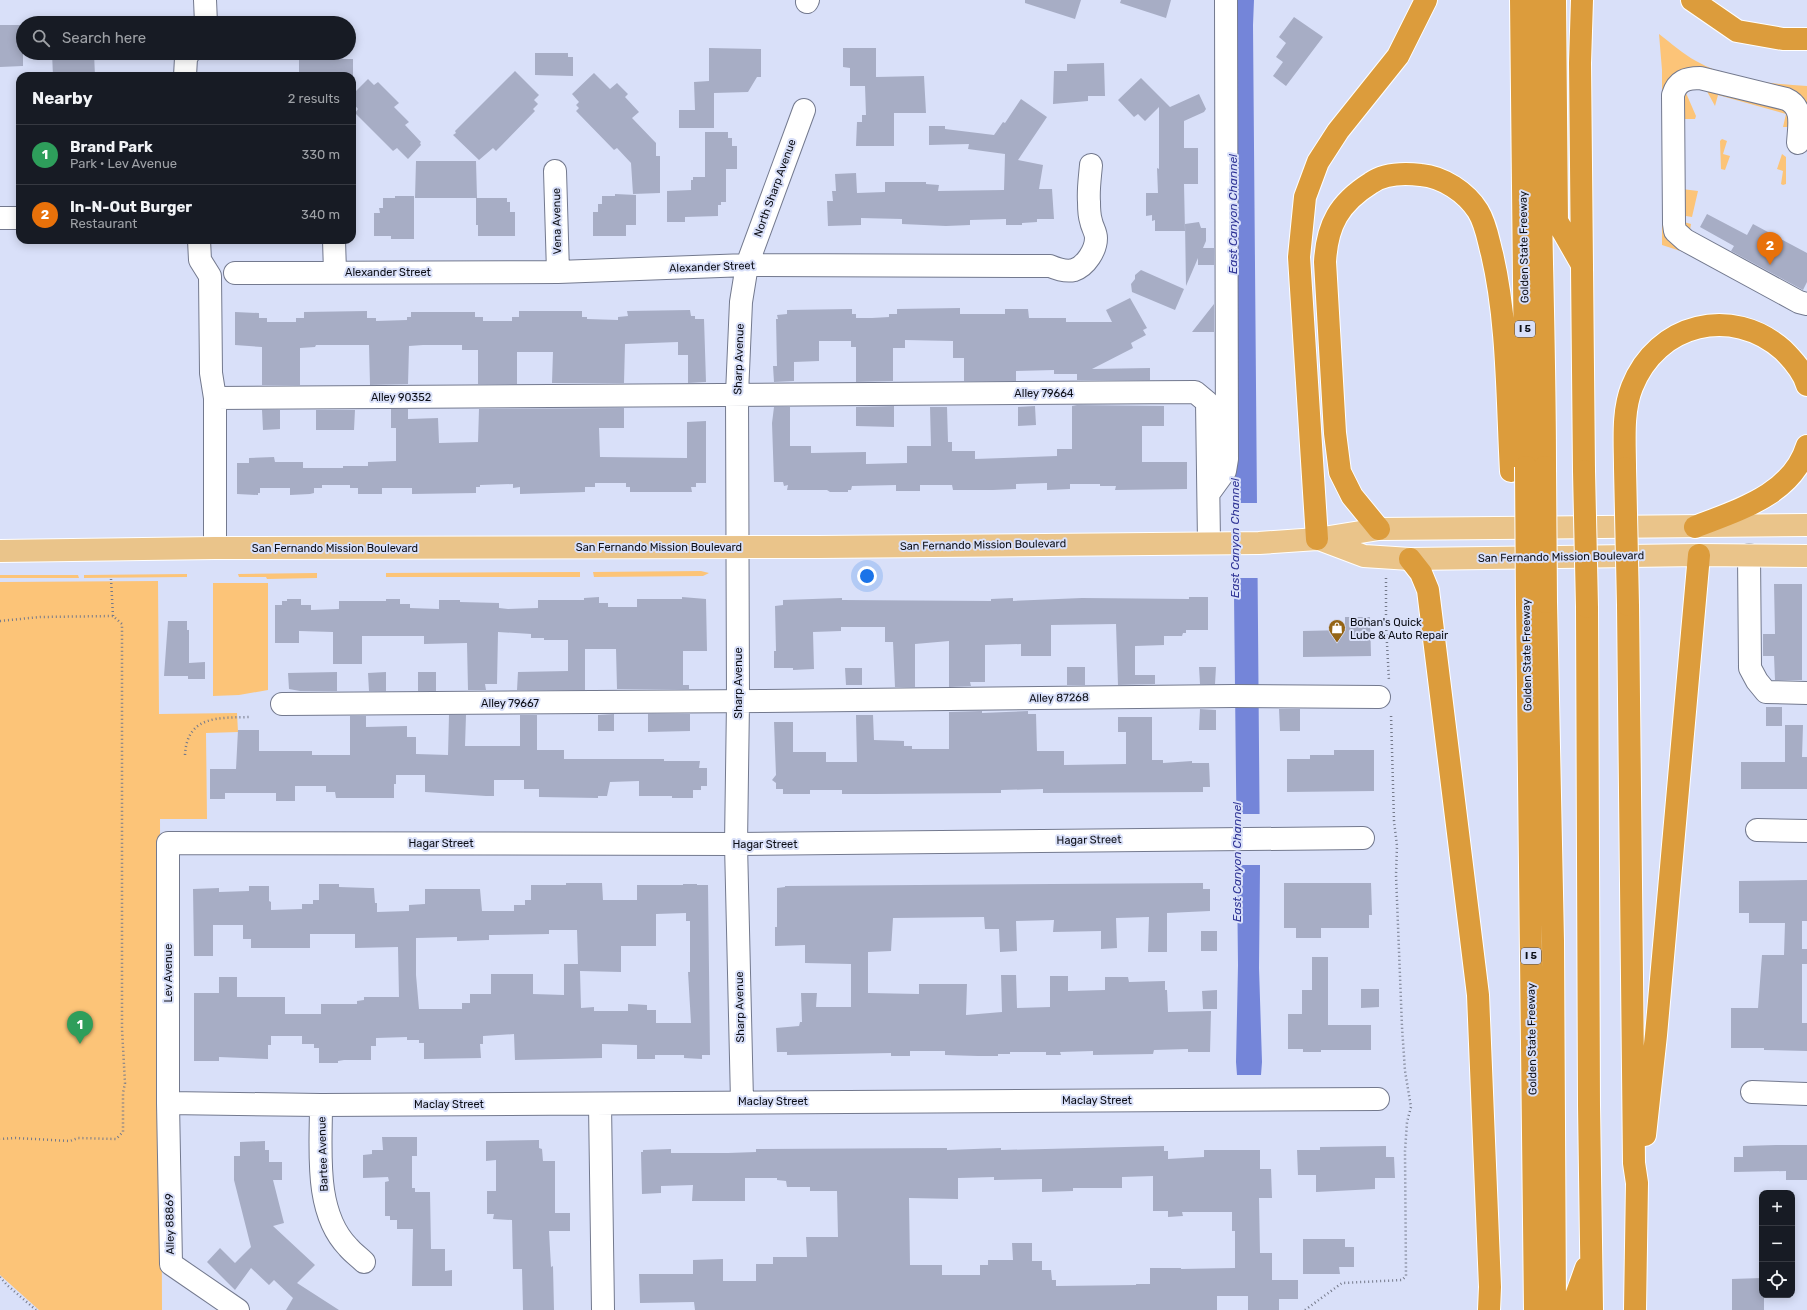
<!DOCTYPE html>
<html lang="en">
<head>
<meta charset="utf-8">
<style>
	:root { --surface:#171b24; --page:#20242c; --text:#f1f3f6; --muted:#9ea1a6; --line:#363941; --accent:#ea580c }
	body { margin:0; font-family:Rubik,sans-serif; background:var(--page); color:var(--text) }
	.controls { position:absolute; right:12px; bottom:12px; display:grid; overflow:hidden; border-radius:8px; box-shadow:0 2px 10px #0003 }
	.controls button { width:36px; height:36px; display:grid; place-items:center; padding:0; border:0; border-bottom:1px solid var(--line); background:var(--surface); color:var(--text); font:20px sans-serif }
	.you { position:absolute; left:867px; top:576px; width:14px; height:14px; margin:-10px; border:3px solid #fff; border-radius:50%; background:#1a73e8; box-shadow:0 0 0 6px #1a73e833 }
	.badge { display:grid; place-items:center; width:26px; height:26px; border-radius:50%; background:var(--accent); color:#fff; font-size:13px; font-weight:700 }
	.pin { position:absolute; translate:-50% -33px; filter:drop-shadow(0 1px 2px #0008) }
	.pin::after { content:''; position:absolute; top:21px; width:14px; height:12px; background:inherit; clip-path:polygon(0 0,100% 0,50% 100%) }
	.list { margin:0; padding:0; list-style:none }
	h2 { display:flex; justify-content:space-between; align-items:center; height:52px; margin:0; padding:0 16px; font-size:17px }
	h2 small { font-size:13px; font-weight:400; color:var(--muted) }
	.list li { display:grid; grid-template-columns:26px 1fr auto; gap:12px; align-items:center; box-sizing:border-box; height:60px; padding:0 16px; border-top:1px solid var(--line) }
	.list b { display:block; font-size:15px; white-space:nowrap }
	.list p { margin:0; font-size:13px; white-space:nowrap; color:var(--muted) }
	.list em { font-size:13px; font-style:normal; color:var(--muted) }
	.icon { flex:none; width:22px; height:22px; fill:none; stroke:currentColor; stroke-width:2; stroke-linecap:round; stroke-linejoin:round }
	.map { position:relative; flex:none; width:1807px; height:1310px; overflow:hidden }
	.search { position:absolute; background:var(--surface); box-shadow:0 2px 10px #0003; left:16px; top:16px; width:340px; height:44px; display:flex; align-items:center; gap:10px; box-sizing:border-box; padding:0 14px; border-radius:22px; color:var(--muted); font-size:15px }
	.panel { position:absolute; background:var(--surface); box-shadow:0 2px 10px #0003; left:16px; top:72px; width:340px; height:172px; border-radius:12px }
	.map>svg:first-child { display:block }
	.green { fill:#fcc478 }
	.water { fill:#7485d9 }
	.pier { fill:#d9e0f9 }
	.building { fill:#a7adc5; fill-rule:evenodd }
	.lines { fill:none; stroke-linecap:round; stroke-linejoin:round }
	.minor-casing { stroke:#73798e; stroke-width:24 }
	.major-casing { stroke:#fff; stroke-width:24 }
	.highway-casing { stroke:#fff; stroke-width:24 }
	.path { stroke:#74798a; stroke-width:2.5; stroke-dasharray:1 3; stroke-linecap:butt }
	.minor { stroke:#fff; stroke-width:22 }
	.major { stroke:#eac48a; stroke-width:22 }
	.highway { stroke:#dc9c3c; stroke-width:22 }
	.highway-bridge-casing { stroke:#fff; stroke-width:24; stroke-linecap:butt }
	.highway-bridge { stroke:#dc9c3c; stroke-width:22 }
	.labels { text-anchor:middle; dominant-baseline:central; stroke-width:4; stroke-linejoin:round; paint-order:stroke }
	.shield { fill:#d9e0f9; stroke:#4a4d5a; stroke-width:1 }
	.shield-label { font-size:10px; font-weight:bold; fill:#0c0e16 }
	.street-label { font-size:11px; fill:#0c0e16; stroke:#d9e0f9 }
	.poi-label { font-size:11px; fill:#0c0e16; stroke:#d9e0f9; text-anchor:start }
	.water-label { font-size:12px; font-style:italic; fill:#2e3395; stroke:#d9e0f9 }
</style>
</head>
<body>
<div class="map">
<svg width="1807" height="1310" viewBox="0 0 1807 1310">
	<rect width="100%" height="100%" fill="#d9e0f9"/>
	<!-- green -->
	<path class="green" d="M1659,34C1671,43 1683,54 1696,61C1729,80 1770,84 1807,86V129H1805V100L1800,94L1683,72C1670,74 1669,78 1666,90L1668,231L1807,308V316L1693,255L1662,245V70Z
		M1704,82L1756,99L1778,101L1786,106L1792,114L1791,125L1787,127H1783L1786,114L1718,95L1715,106L1703,84L1686,93L1696,116L1695,119H1682V189L1698,191L1692,217L1686,216L1684,222L1691,224L1690,230L1732,254L1731,257L1683,232L1679,220L1676,102C1683,88 1689,85 1704,82Z
		M1722,139L1727,141L1723,154L1730,156L1725,170L1721,169L1720,141Z
		M1782,154L1786,157V184L1783,185L1781,184L1783,171L1777,169Z
		M701,571L709,573L703,576L594,577L593,572Z
		M580,572V577H386V573Z
		M317,573V578L267,579L266,577H239L238,574Z
		M187,574V577L84,578V575Z
		M0,575H78L79,578H0Z
		M158,581L159,714L237,713L238,732L206,733L207,819H160L162,1310H39L0,1275V582Z
		M213,583H268V690L239,695L213,696Z"/>
	<!-- water -->
	<path class="water" d="M1234,0H1254L1253,25L1260,867L1259,968L1262,1062L1261,1075H1237L1236,1062L1238,965L1233,502L1236,468Z"/>
	<!-- pier -->
	<path class="pier" d="M1232,503H1259L1260,578H1233Z
		M1234,814H1261V865H1235Z"/>
	<!-- building -->
	<path class="building" d="M1025,0H1081L1075,19L1025,3Z
		M1121,0H1171L1166,18L1120,3Z
		M1294,17L1323,37L1286,86L1273,76L1283,62L1276,57L1286,43L1279,37Z
		M0,25H23V66L0,67Z
		M709,48L761,49V77H757L748,92L714,93V128H679V110H695L694,82L709,81Z
		M843,48H876V77L924,76L926,113H894V146H856L857,122H862V115H866L865,86H850V68L843,67Z
		M52,53H94L95,76H53Z
		M299,53H333V59H353V76H299Z
		M535,53H568V57H573V76L535,75Z
		M1104,63L1105,96H1088V101L1053,104L1054,71H1067V64Z
		M515,71L539,95L534,100L538,104L533,109L535,111L496,151L493,148L479,160L453,135L456,133L455,131Z
		M594,73L610,89L617,83L628,94L625,97L639,112L632,118L656,143V156H660V193L633,194L631,163L617,148L614,150L576,111L579,108L576,105L579,102L572,94Z
		M1141,78L1170,107L1199,94L1206,109L1204,112L1184,121V148H1198V184H1184L1185,231H1155V220L1152,221V215L1146,216V193H1158L1157,168L1159,169V107L1145,121L1138,114L1134,117L1118,100Z
		M368,79L374,85L378,82L399,103L394,107L409,122L405,125L421,142L420,143L421,145L408,159L397,148L393,151L355,113L358,109L352,102V95Z
		M1021,99L1047,117L1018,160L1043,165L1039,189H1052L1054,219H1037V222L1022,223V225H1006V219L970,220V225L946,226L902,224V219L861,218V225L828,226L827,201H833L832,191H836L835,174L856,173L857,193L885,192V182H926V184L939,185L938,191L1004,190L1005,154L968,149L969,144L929,145V126H945V129L994,135L1003,122L1005,123Z
		M705,132H728V138H732V146H737V169H726V202H721V205H718V216L685,217V222H667V191L691,190V180H693V177H705Z
		M416,161H476L477,198H415Z
		M615,194L636,195V225H626V236H593V212H598V204H602V196H615Z
		M395,196H414V239H391V236H374V213H380L379,208H383V198H395Z
		M476,198H507V202H510V212H515V236H478V225H476Z
		M1707,214L1747,235L1753,224L1807,253V282L1803,290L1731,251L1734,246L1700,227Z
		M1199,222L1201,228H1206V241L1203,248H1214V265H1198V258L1186,286L1185,224Z
		M1141,270L1184,289L1175,310L1132,292L1131,284L1135,279V275Z
		M1130,298L1147,328L1143,330L1146,335L1131,343L1133,348L1092,369L1150,368V380H1077V374H1054V370L1016,371V381H964V358H953V341L905,340V348H893V381L856,382V347H851V341H819V361L794,362V381L774,382L773,366H777L776,319H778L777,315L787,314V310L852,309V314H856V318H872L889,317V314H897V309L960,308V314H1005V309H1028L1029,318H1066V322H1112L1106,310Z
		M1214,304V332H1192Z
		M690,310L691,316H695V319H704L706,382L688,383V355H678V342L625,344L624,383H552L553,352H517V384H478V350H462V345H423L409,346L408,384L370,385L369,345H316L315,347L300,348V385H262V347L235,345V312L259,313V318H267V322H296V318H304V312L367,311V318H376V321L407,320V317H411V312H475V317H483V321H512V317H519V311H582V317H587V319L618,320V317L628,316L627,311Z
		M1077,405L1164,406V426H1142V462H1187V489L1115,490L1116,486H1100V484H1070V489L1047,490V483L1016,484V489L993,490H953L952,485H920V491H896V485L852,486L851,490H848V492H830L827,490H787L788,485L784,486L783,482H774L772,423L774,407H790V446H811V453L866,452V464L907,463V446H931L930,407H947L948,442H952V451H975V459L1057,456V449H1072V406Z
		M894,406V427L856,426V407Z
		M1035,406L1036,425L1018,426V407Z
		M624,408V428H599L600,457L687,458V422L706,421V483H696V487H691L692,492H630V487H626V483H595V487H585V492L520,494V487L513,488V484L480,485V487H476V493L412,494V488H382V494H358V488H350V485H322V488H314V493L310,494L290,495V488H260V493H258V495L237,494V463H249V458L274,457L275,462H303V468H343V466H368V462L396,461V428H391V409H408V419L438,418L439,443L478,442L479,409Z
		M262,410H280V429L263,430Z
		M316,410H355L354,430H316Z
		M1774,584H1802V680H1775L1774,656H1763V634H1775Z
		M599,597V603H608V607H637V599H682V597L706,599L707,651H683V685H689V689H617L616,649H585V690H517L518,672L568,671V640H544V638H531V634L498,632L497,684H485L486,690H468L467,643L424,644V636H362V664H333V632L299,631V643H275V605H282V601H287V599H301V605H311V610L339,609V601H386V599H400V604H410V608L439,609V600H460V602L499,603V608L508,609L538,608V600H584V598Z
		M1189,597H1208V630H1186V633H1183L1182,636H1164V645L1135,646V675H1155V684L1118,685L1116,624L1051,625V656H1021V644L985,645V682H970L971,686L949,687V641L915,644V687H895L893,642H885V627H841V631L813,632L814,669L793,670V668H774V651H776L775,606L783,605V600L842,598V600L991,601V599L1013,598V601L1082,598L1189,599Z
		M1345,617H1370L1371,656L1303,657V631L1345,630Z
		M168,621H187V630H189V663L205,662V679H188V676H164Z
		M1067,667H1085V685H1067Z
		M1199,667H1216L1215,684H1200Z
		M845,668H862V685H846Z
		M337,672V691H300L289,689L288,673Z
		M386,672V691H369L368,673Z
		M418,672H436V691H418Z
		M1766,707H1782V726H1766Z
		M1200,709L1216,710V730H1199Z
		M1279,709H1300V731H1280Z
		M982,711V713L1028,711V714H1036L1037,751H1064V765L1126,764V732H1118V717H1152V760H1163V763L1192,761V763H1209L1210,787H1203V792L1043,793V789L1001,790V793L876,794H842V790H810V794H783V789H776V783L772,780L776,775L774,722H793V752H826V762H857L856,715H873L874,740L904,741V746H912V749H949V712Z
		M614,714V731H598V715Z
		M648,714H690V731L648,732Z
		M449,715H466L465,746H520V715H537V750H564V759H664V761H700L699,768H707V786H701V790H693V798H672V796H639V781L610,782L607,796H598V798L539,797V789H524V780H494V796H486L425,792V775H396V784H394V798H336L335,792H326V786H295V801H276V793H225V799H210V769H236L238,730H259V751H312V755H350V716H366V727L407,726V737H416V754L448,755Z
		M1785,725H1803L1802,757H1807V789H1741V762H1785Z
		M1334,750H1374V791L1287,792V759H1310V755H1334Z
		M1807,880V921H1802V949H1807V964H1802V1023H1807V1051L1764,1050V1048H1731V1008H1758L1762,955H1784L1785,923H1749V913H1739V881Z
		M566,883H602L603,900H637V885H683V884H697V885H708L710,1055H702V1059L684,1058V1055H655V1059H637V1045L602,1044V1058L515,1060L514,1034L483,1036V1044H480L481,1058L424,1059V1043H419V1040H407V1037L376,1038V1046H371V1060H344L338,1061V1063H319V1048H314V1044H302V1036H271V1045H268V1059L219,1057V1061H194V993H219V977H237V997H285V1014H321V1004H357V1001L364,1000V997H399L398,947L355,948V934H310V948H251V939H243V925H213V956H194L193,889L219,888V892L249,891V886H269V901L271,902V910L302,909V904H313V900H319V884H339V887L369,888H374L375,903H377V912L409,911V905L425,904V889H480L482,911H514V905H525V900H531V885H566ZM686,913V921H690V972H688L691,1023H656V1010H647V1005L628,1004V1011H594V1007L581,1008L580,971L621,972V946H656V914ZM549,930H577L578,964H564V995L533,994V974H491V994H470V1003H462V1009H419L416,975V938L457,937V941L489,940V935L549,934Z
		M1203,883V889H1210V911L1167,913V952H1148L1149,917L1116,918L1117,948L1101,949V931L1053,932L1054,920L1016,921L1017,951L1000,952L999,929H985L984,917L893,918L891,951L868,952V993L919,994V984H967L966,1015L1002,1012L1001,975H1016L1017,1008L1050,1007V976H1068V991L1105,990V977H1128L1129,982L1165,981V990H1167L1168,1012L1211,1011L1210,1052H1188V1049L1154,1050L1153,1054L1093,1055V1051L1060,1052L1061,1055H1046V1052H1010V1054H998V1056H978L945,1055V1051H910V1056H891V1053L787,1055V1052H777L776,1028L799,1026L800,1022H802L801,993H817L816,1007H851V964L805,963V945L775,946V927H777V888L785,887V886Z
		M1284,883H1371L1372,915H1369V928H1321V938H1296V928H1284Z
		M1201,931H1217V951H1201Z
		M1312,957H1328V1025H1371V1050H1321V1052H1303V1049H1288V1014H1302V990H1312Z
		M1361,989H1379V1007L1361,1008Z
		M1217,990V1009H1203L1202,991Z
		M382,1137H417V1156H412V1188H415V1192H430L431,1249H445V1271L452,1270V1286H412L413,1229H397V1220H390V1216H385V1182L389,1181L388,1177L363,1178V1155L372,1154V1150H383Z
		M539,1140V1148L542,1149L543,1161H555V1213H570V1231H549L551,1267L553,1266L554,1310H523L522,1269H513L512,1220L493,1219L494,1214H487V1191H496V1160L486,1161V1141Z
		M265,1141V1150H269V1162H282V1180H273L284,1223L273,1226L315,1265L297,1283L339,1310H286L293,1298L274,1280L269,1285L251,1268L235,1290L207,1262L220,1248L235,1263L251,1247L234,1180V1156H240V1142Z
		M1776,1145H1807V1180H1786V1171L1734,1172V1157H1743V1146Z
		M1164,1146V1151H1168V1159L1204,1157V1150H1260V1169H1271L1272,1198H1259L1260,1253H1272V1280H1298V1299H1279V1310H1248V1296H1217V1310H695L694,1302L640,1303L639,1274H693V1260L723,1259V1281H756V1264H773V1257H807L806,1237H838L837,1191H810V1187H787L786,1181L777,1180V1178H745V1201H692L693,1185L661,1186V1193L642,1194L641,1152H643V1150L671,1149V1153H728L756,1152V1149L947,1148V1150L1001,1148V1150ZM1153,1176V1211H1168V1217L1183,1216L1182,1212H1232V1231H1235V1268L1181,1269V1268H1150V1284H1136V1285L1056,1286V1280H1052L1051,1270H1042V1261H1032V1243H1012L1013,1260H988V1265H980V1275H942V1265H910L909,1198L958,1199V1178L994,1177V1180L1042,1179V1192L1073,1191V1188H1122V1177Z
		M1386,1146V1157H1394L1395,1178H1375V1189L1316,1192V1175H1298L1297,1150H1320V1147Z
		M1303,1239H1345V1247H1354V1267H1339L1340,1274H1303Z
		M1762,1278V1295H1764V1310H1732V1279Z"/>
	<g class="lines">
		<defs>
			<path id="minor" d="M205,0L206,23
				M807,2L808,0
				M185,76L186,58L189,53
				M1798,143C1799,126 1804,107 1786,99L1700,78C1686,78 1677,81 1673,95L1674,224L1675,231L1685,240L1799,302L1807,304
				M555,171L558,272
				M0,218H20
				M199,240L200,260L210,276L211,373L215,398
				M334,240L335,272
				M235,273L558,272L747,265L1050,266C1057,269 1066,272 1074,270C1086,266 1096,250 1096,238C1096,232 1092,227 1091,221C1089,215 1089,208 1089,202C1088,190 1090,177 1091,165
				M1209,493L1225,471L1227,459L1226,0
				M215,548V398L1195,392L1207,402L1209,542
				M1749,555L1750,668L1757,681L1766,692L1807,693
				M282,704L764,701L1234,696L1379,697
				M1757,830L1807,831
				M1752,1092L1807,1094
				M742,1101L736,844L738,702L737,394L741,302L747,265L804,110
				M168,1103L321,1105L1378,1099
				M600,1104L603,1310
				M321,1105C321,1150 314,1212 348,1247C353,1253 359,1257 364,1262
				M238,1310L171,1264L168,1103V843L736,844L1363,838"/>
			<path id="major" d="M1319,539L1364,556L1410,559L1699,555L1807,556
				M0,551L215,548L818,547L1259,543L1317,539L1379,529L1807,525"/>
			<path id="highway" d="M1521,0L1526,467
				M1540,0C1537,156 1545,311 1545,467
				M1555,0L1557,221L1581,263
				M1582,0L1580,63L1584,471
				M1692,0L1737,31L1783,39H1807
				M1625,468C1625,442 1622,412 1632,387C1657,323 1732,305 1783,350C1793,360 1803,371 1807,385
				M1695,527C1738,510 1792,495 1807,446
				M1379,529L1352,496L1340,472L1335,433L1325,262C1327,225 1339,203 1371,183C1385,173 1404,173 1421,175C1443,177 1466,192 1478,211C1486,224 1488,239 1492,254C1508,322 1507,401 1511,471
				M1317,539L1299,257L1305,197L1318,162L1338,131L1398,56L1426,0
				M1410,559L1421,573L1428,590L1478,995L1490,1287L1489,1310
				M1527,602L1535,1310
				M1546,602L1553,941L1555,1310
				M1628,605L1634,1163L1637,1183L1635,1310
				M1587,607L1589,1105L1592,1310
				M1645,1135L1656,1035L1699,555
				M1571,1310L1586,1268"/>
		</defs>
		<!-- minor casing -->
		<use href="#minor" class="minor-casing"/>
		<!-- major casing -->
		<use href="#major" class="major-casing"/>
		<!-- highway casing -->
		<use href="#highway" class="highway-casing"/>
		<!-- path -->
		<path class="path" d="M1386,578V625L1389,681
			M111,579L113,616
			M0,621L40,617L113,616L122,624V1029L125,1083L123,1093V1132L116,1139L78,1138L70,1141L16,1138L0,1139
			M185,755C187,715 219,718 249,717
			M0,1277L7,1285L36,1310
			M1305,1310L1342,1283L1402,1280L1406,1276L1405,1151L1407,1122L1411,1107L1405,1071L1402,1027L1396,875L1397,846L1394,821L1391,714"/>
		<!-- minor -->
		<use href="#minor" class="minor"/>
		<!-- major -->
		<use href="#major" class="major"/>
		<!-- highway -->
		<use href="#highway" class="highway"/>
		<defs>
			<path id="highway-bridge" d="M1526,467L1527,602
				M1545,467L1546,602
				M1625,468L1628,605
				M1584,471L1587,607"/>
		</defs>
		<!-- highway-bridge casing -->
		<use href="#highway-bridge" class="highway-bridge-casing"/>
		<!-- highway-bridge -->
		<use href="#highway-bridge" class="highway-bridge"/>
	</g>
	<!-- icons -->
	<defs>
		<symbol id="shop-pin" viewBox="-11 -11 22 30"><path d="M0 17L-7.5 6A9.5 9.5 0 1 1 7.5 6Z" fill="#956516" stroke="#d9e0f9"/><path d="M-5-2.5h2.3a2.7 3.5 0 0 1 5.4 0H5L5.5 6h-11ZM-1.5-2.5h3a1.5 2.3 0 0 0-3 0Z" fill="#fff"/></symbol>
	</defs>
	<g fill-rule="evenodd">
		<use href="#shop-pin" x="1327" y="618" width="20" height="27"/>
	</g>
	<g class="labels">
		<!-- shield labels -->
		<g class="shield">
			<rect x="1515" y="321" width="20" height="16" rx="3"/>
			<rect x="1521" y="948" width="20" height="16" rx="3"/>
		</g>
		<g class="shield-label">
			<text x="1525" y="329">I 5</text>
			<text x="1531" y="956">I 5</text>
		</g>
		<!-- street labels -->
		<g class="street-label">
			<text transform="translate(775 188) rotate(-70)">North Sharp Avenue</text>
			<text transform="translate(557 221) rotate(-91)">Vena Avenue</text>
			<text transform="translate(1524 247) rotate(-91)">Golden State Freeway</text>
			<text transform="translate(712 267) rotate(-2)">Alexander Street</text>
			<text x="388" y="272">Alexander Street</text>
			<text transform="translate(739 359) rotate(-88)">Sharp Avenue</text>
			<text x="1044" y="393">Alley 79664</text>
			<text x="401" y="397">Alley 90352</text>
			<text transform="translate(983 545) rotate(-1)">San Fernando Mission Boulevard</text>
			<text x="659" y="547">San Fernando Mission Boulevard</text>
			<text x="335" y="548">San Fernando Mission Boulevard</text>
			<text transform="translate(1561 557) rotate(-1)">San Fernando Mission Boulevard</text>
			<text transform="translate(1527 655) rotate(-91)">Golden State Freeway</text>
			<text transform="translate(738 683) rotate(-90)">Sharp Avenue</text>
			<text transform="translate(1059 698) rotate(-1)">Alley 87268</text>
			<text x="510" y="703">Alley 79667</text>
			<text transform="translate(1089 840) rotate(-1)">Hagar Street</text>
			<text x="441" y="843">Hagar Street</text>
			<text x="765" y="844">Hagar Street</text>
			<text transform="translate(168 973) rotate(-90)">Lev Avenue</text>
			<text transform="translate(740 1007) rotate(-91)">Sharp Avenue</text>
			<text transform="translate(1532 1039) rotate(-91)">Golden State Freeway</text>
			<text x="1097" y="1100">Maclay Street</text>
			<text x="773" y="1101">Maclay Street</text>
			<text x="449" y="1104">Maclay Street</text>
			<text transform="translate(323 1154) rotate(-92)">Bartee Avenue</text>
			<text transform="translate(170 1224) rotate(-91)">Alley 88869</text>
		</g>
		<!-- poi labels -->
		<g class="poi-label">
			<text x="1350" y="622">Bohan's Quick<tspan x="1350" dy="13">Lube &amp; Auto Repair</tspan></text>
		</g>
		<!-- water labels -->
		<g class="water-label">
			<text transform="translate(1233 214) rotate(-90)">East Canyon Channel</text>
			<text transform="translate(1235 538) rotate(-90)">East Canyon Channel</text>
			<text transform="translate(1237 862) rotate(-90)">East Canyon Channel</text>
		</g>
	</g>
</svg>
<div class="controls">
<button>+</button>
<button>−</button>
<button><svg class="icon" aria-label="locate" viewBox="0 0 24 24"><circle cx="12" cy="12" r="6"/><path d="M12 2v4M12 18v4M2 12h4M18 12h4"/></svg></button>
</div>
<div class="you"></div>
<div class="pin badge" style="left:80px;top:1044px;background:#2e9e5b">1</div>
<div class="pin badge" style="left:1770px;top:265px;background:#e8710a">2</div>
<div class="search"><svg class="icon" aria-label="search" viewBox="0 0 24 24"><circle cx="10" cy="10" r="6"/><path d="M15 15l6 6"/></svg>Search here</div>
<section class="panel">
<h2>Nearby<small>2 results</small></h2>
<ul class="list">
<li><span class="badge" style="background:#2e9e5b">1</span><div><b>Brand Park</b><p>Park · Lev Avenue</p></div><em>330 m</em></li>
<li><span class="badge" style="background:#e8710a">2</span><div><b>In-N-Out Burger</b><p>Restaurant</p></div><em>340 m</em></li>
</ul>
</section>
</div>
</body>
</html>
